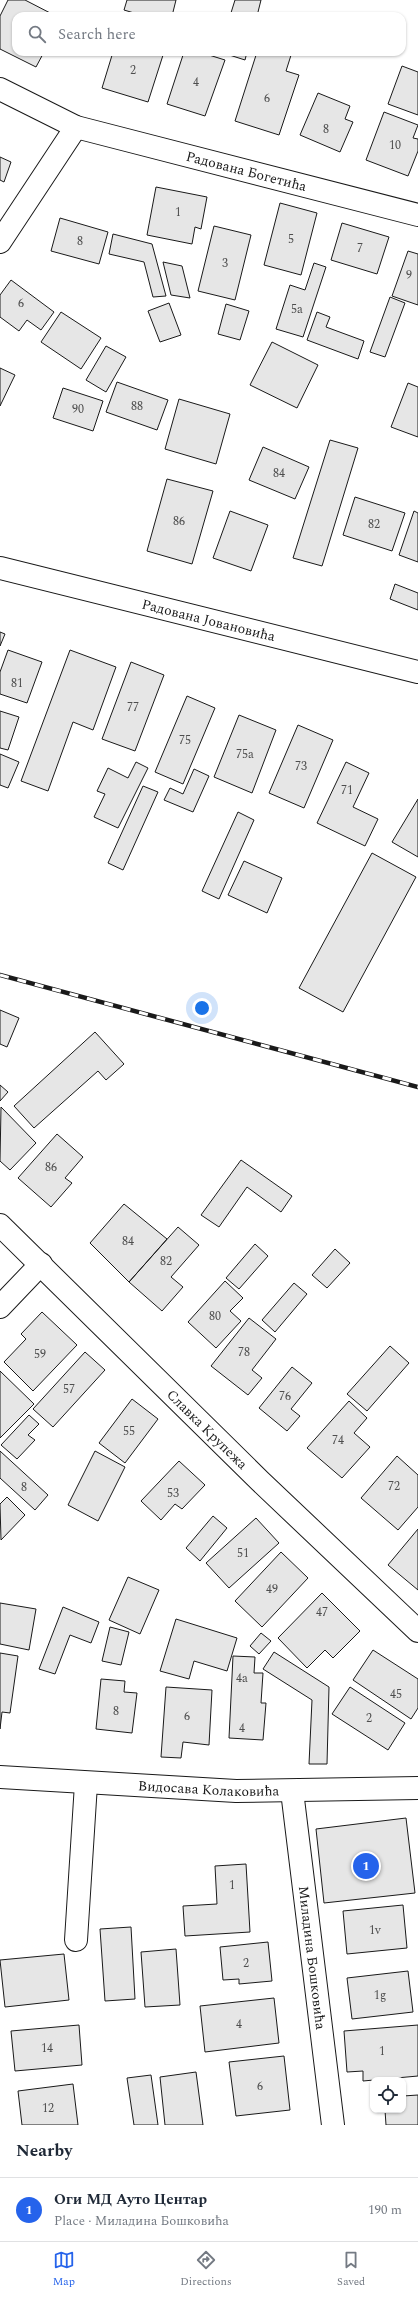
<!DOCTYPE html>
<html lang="en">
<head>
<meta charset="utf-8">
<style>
	:root { --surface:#fff; --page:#f6f6f7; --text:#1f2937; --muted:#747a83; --line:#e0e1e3; --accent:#2563eb }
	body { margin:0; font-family:Spectral,serif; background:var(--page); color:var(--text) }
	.controls { position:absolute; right:12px; bottom:12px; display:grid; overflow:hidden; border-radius:8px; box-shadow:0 1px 3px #0004 }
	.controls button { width:36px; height:36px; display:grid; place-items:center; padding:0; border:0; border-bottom:1px solid var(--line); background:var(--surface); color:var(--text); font:20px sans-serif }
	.you { position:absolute; left:202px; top:1008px; width:14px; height:14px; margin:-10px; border:3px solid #fff; border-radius:50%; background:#1a73e8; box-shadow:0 0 0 6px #1a73e833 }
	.badge { display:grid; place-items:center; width:26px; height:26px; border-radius:50%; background:var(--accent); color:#fff; font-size:13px; font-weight:700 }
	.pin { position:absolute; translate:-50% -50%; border:2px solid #fff; box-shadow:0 1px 4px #0006 }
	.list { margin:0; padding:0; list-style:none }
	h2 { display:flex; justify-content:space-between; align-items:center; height:52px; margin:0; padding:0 16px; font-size:17px }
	h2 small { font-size:13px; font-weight:400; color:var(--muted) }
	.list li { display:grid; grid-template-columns:26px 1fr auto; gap:12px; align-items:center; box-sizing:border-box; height:64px; padding:0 16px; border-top:1px solid var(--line) }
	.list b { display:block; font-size:15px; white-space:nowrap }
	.list p { margin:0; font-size:13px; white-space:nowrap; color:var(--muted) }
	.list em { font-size:13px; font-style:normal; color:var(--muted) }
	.icon { flex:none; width:22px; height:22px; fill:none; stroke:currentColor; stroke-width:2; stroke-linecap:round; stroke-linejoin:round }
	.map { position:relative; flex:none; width:418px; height:2125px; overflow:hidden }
	.search { position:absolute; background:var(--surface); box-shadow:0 1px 3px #0004; left:12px; right:12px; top:12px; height:44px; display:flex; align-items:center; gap:10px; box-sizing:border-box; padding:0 14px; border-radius:12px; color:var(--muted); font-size:15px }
	.sheet { height:116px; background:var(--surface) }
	nav { display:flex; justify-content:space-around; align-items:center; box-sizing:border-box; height:56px; border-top:1px solid var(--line); background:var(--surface); font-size:11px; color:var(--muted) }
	nav a { display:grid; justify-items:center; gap:2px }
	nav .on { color:var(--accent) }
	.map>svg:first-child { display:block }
	.building { fill:#e6e6e6; stroke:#1a1a1a }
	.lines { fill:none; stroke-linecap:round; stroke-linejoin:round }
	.minor-casing { stroke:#1a1a1a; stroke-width:24 }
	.major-casing { stroke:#1a1a1a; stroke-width:24 }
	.minor { stroke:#fff; stroke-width:22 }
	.major { stroke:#fff; stroke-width:22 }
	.rail-casing { stroke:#1a1a1a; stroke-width:4.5 }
	.rail { stroke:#fff; stroke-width:3; stroke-dasharray:9; stroke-linecap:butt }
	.labels { text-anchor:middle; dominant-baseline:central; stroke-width:3; stroke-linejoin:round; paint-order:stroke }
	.number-label { font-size:12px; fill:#4d4d4d }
	.street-label { font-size:14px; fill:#1a1a1a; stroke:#fff }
</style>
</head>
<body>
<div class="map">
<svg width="418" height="2125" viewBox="0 0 418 2125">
	<rect width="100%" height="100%" fill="#fff"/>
	<!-- building -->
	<path class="building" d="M8,0H25L56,16H16V52H44L36,67L0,49V16Z
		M127,0H176L172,16H144L124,10Z
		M235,0H261L257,16H230Z
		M113,52H164L148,102L102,88Z
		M184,52H210L209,55L225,60L205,116L167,104Z
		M220,52H247L245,60Z
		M257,52H292L286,71L299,75L279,135L235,121Z
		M402,66L418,72V115L388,104Z
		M318,93L350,106L345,119L353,122L340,152L300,135Z
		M384,112L418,125L413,138L418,139V151L408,176L366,160Z
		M0,157L11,162L4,182L0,180Z
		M156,187L207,197L201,229L195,227L192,244L147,235Z
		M280,203L317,213L301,275L264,265Z
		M60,218L108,232L99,264L51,251Z
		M342,223L389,237L377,274L331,260Z
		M214,226L251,235L235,300L198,291Z
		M113,234L152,244L166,296L153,297L144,262L109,254Z
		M408,251L418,254V305L392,296Z
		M163,262L182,266L190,298L171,295Z
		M314,263L326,267L303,337L276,329L290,285L305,290Z
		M11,280L54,312L41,330L27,320L19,331L0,317V295Z
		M390,297L405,303L385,357L370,352Z
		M169,303L181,335L160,342L148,311Z
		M226,304L249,311L240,340L218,334Z
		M61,312L101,338L81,369L41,342Z
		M317,312L330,317L326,327L364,341L358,359L307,340Z
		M272,342L318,365L297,408L250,385Z
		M106,346L126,357L106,392L86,380Z
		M0,368L15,375L0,406Z
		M117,382L168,400L157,430L106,412Z
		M408,383L418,387V437L391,427Z
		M63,388L103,401L93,431L53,418Z
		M179,399L230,414L216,464L165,449Z
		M330,440L358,448L322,566L293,558Z
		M263,447L309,467L295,499L249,480Z
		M167,479L213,491L192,564L147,551Z
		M355,497L405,513L392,551L343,535Z
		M230,511L268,525L251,571L213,558Z
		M414,511L418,513V562L399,555Z
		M395,584L418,593V610L390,599Z
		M0,632L5,634L0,646Z
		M8,650L42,662L27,703L0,694V672Z
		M70,650L116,667L93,730L73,722L48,791L21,781Z
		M131,662L164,675L135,751L102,739Z
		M187,696L215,708L183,784L155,772Z
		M0,711L19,717L8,750L0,748Z
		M239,715L276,730L252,793L214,777Z
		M298,725L333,740L304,808L269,793Z
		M0,754L19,762L8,788L0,785Z
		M136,762L148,768L118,828L94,817L105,794L97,791L108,768L128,778Z
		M346,762L369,773L353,807L378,819L365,846L317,823Z
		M194,769L209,776L193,812L164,800L170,788L183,794Z
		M143,786L158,792L123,870L108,863Z
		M418,799V857L392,842Z
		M238,812L254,820L219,899L202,891Z
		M372,853L416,877L343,1012L299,988Z
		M244,861L282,878L267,913L228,895Z
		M0,1010L19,1018L7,1047L0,1044Z
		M95,1032L124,1064L106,1080L98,1071L34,1128L14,1106Z
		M0,1085L8,1092L0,1101Z
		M1,1107L36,1143L10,1170L0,1161Z
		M57,1134L83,1157L65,1178L72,1183L51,1207L18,1178Z
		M241,1160L292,1196L281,1212L247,1187L219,1227L201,1215Z
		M124,1204L167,1239L129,1282L90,1243Z
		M178,1227L199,1245L171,1277L183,1287L162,1311L129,1282Z
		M255,1244L268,1256L239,1289L226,1278Z
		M335,1249L350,1263L327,1288L312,1275Z
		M225,1281L243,1298L230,1311L241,1321L216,1348L188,1322Z
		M294,1283L307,1294L275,1332L262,1320Z
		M42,1312L77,1345L33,1391L4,1362L26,1339L21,1334Z
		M249,1318L276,1339L252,1370L262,1378L248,1395L211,1366Z
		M390,1346L409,1363L367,1411L347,1394Z
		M85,1352L105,1370L53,1427L33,1409Z
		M292,1367L312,1383L291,1409L300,1416L287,1431L259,1408Z
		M0,1371L34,1404L0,1438Z
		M132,1399L158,1419L125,1463L99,1443Z
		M349,1401L367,1418L354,1433L370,1447L342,1478L307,1448Z
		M29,1415L39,1424L28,1435L35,1440L17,1459L1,1445Z
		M0,1451L48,1495L35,1510L0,1478Z
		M95,1451L125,1467L98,1521L68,1505Z
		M397,1456L418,1475V1507L398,1530L361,1498Z
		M179,1461L205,1485L182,1509L175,1504L161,1520L141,1501Z
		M7,1497L25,1515L1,1540L0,1504Z
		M213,1516L227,1528L200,1561L186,1548Z
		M256,1518L279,1543L229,1588L206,1563Z
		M418,1529V1590L388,1565Z
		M281,1552L308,1578L262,1627L235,1601Z
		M128,1577L159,1590L140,1634L109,1620Z
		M322,1593L360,1631L333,1658L325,1650L307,1668L278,1638Z
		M0,1603L36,1609L29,1650L0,1644Z
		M63,1607L99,1622L91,1643L70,1635L55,1674L39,1669Z
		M176,1619L237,1638L227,1671L194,1661L189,1679L160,1671Z
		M110,1627L129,1632L121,1665L102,1661Z
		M261,1633L271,1641L259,1654L250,1646Z
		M373,1650L418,1679V1708L411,1719L353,1680Z
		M274,1652L329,1687L327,1764H309L312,1700L263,1669Z
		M0,1653L18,1656L10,1713L2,1712L0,1729Z
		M233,1656L255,1657L254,1673H263L261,1703H266L263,1740L229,1738Z
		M101,1679L125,1681L124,1692L137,1693L132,1733L96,1729Z
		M166,1687L212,1690L209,1745L183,1742L181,1758L161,1757Z
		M350,1687L405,1723L388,1750L332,1714Z
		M406,1818L415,1893L324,1903L316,1829Z
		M246,1864L250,1932L185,1936L183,1906L217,1904L215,1866Z
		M403,1905L407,1948L347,1954L343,1911Z
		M131,1927L135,1999L105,2001L100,1929Z
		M268,1942L272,1981L239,1984V1979L223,1980L220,1947Z
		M176,1949L180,2005L145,2007L141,1952Z
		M64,1954L69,2000L5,2007L0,1960Z
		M408,1971L413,2012L352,2019L347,1978Z
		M274,1998L279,2043L205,2052L200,2006Z
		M79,2025L82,2065L15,2071L11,2031Z
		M418,2025V2076L363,2081V2071L347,2072L344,2031Z
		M284,2056L290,2110L236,2116L229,2062Z
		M196,2072L203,2125H165L160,2077Z
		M151,2075L158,2125H134L127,2078Z
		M73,2084L78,2125H22L18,2091Z
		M418,2095V2125H386L385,2110H403V2096Z"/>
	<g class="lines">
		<defs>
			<g id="minor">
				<path id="s1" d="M0,89L76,127L418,215"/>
				<path d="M0,242L76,127"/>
				<path id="s2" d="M0,1225L260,1481L418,1631"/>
				<path d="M0,1307L41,1264"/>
				<path id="s3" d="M0,1777L236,1791L418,1788"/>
				<path id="s4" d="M292,1791L333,2125"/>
				<path d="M76,1940L86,1784"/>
			</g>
			<g id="major">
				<path id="s5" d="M0,568L418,672"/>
			</g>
		</defs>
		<!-- minor casing -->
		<use href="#minor" class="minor-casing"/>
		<!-- major casing -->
		<use href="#major" class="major-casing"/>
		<!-- minor -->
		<use href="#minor" class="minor"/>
		<!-- major -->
		<use href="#major" class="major"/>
		<defs>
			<path id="rail" d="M0,975L418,1087"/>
		</defs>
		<!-- rail casing -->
		<use href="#rail" class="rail-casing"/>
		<!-- rail -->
		<use href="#rail" class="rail"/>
	</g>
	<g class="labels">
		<!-- number labels -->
		<g class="number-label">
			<text x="133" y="70">2</text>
			<text x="196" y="82">4</text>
			<text x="267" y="98">6</text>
			<text x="326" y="129">8</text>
			<text x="395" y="145">10</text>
			<text x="178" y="212">1</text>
			<text x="291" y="239">5</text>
			<text x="80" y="241">8</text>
			<text x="360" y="248">7</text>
			<text x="225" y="263">3</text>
			<text x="409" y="275">9</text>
			<text x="21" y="303">6</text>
			<text x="297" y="309">5a</text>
			<text x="137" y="406">88</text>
			<text x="78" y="409">90</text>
			<text x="279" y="473">84</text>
			<text x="179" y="521">86</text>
			<text x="374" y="524">82</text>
			<text x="17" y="683">81</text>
			<text x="133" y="707">77</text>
			<text x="185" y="740">75</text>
			<text x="245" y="754">75a</text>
			<text x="301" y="766">73</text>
			<text x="347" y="790">71</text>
			<text x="51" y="1167">86</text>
			<text x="128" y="1241">84</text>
			<text x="166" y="1261">82</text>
			<text x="215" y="1316">80</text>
			<text x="244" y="1352">78</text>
			<text x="40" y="1354">59</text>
			<text x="69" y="1389">57</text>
			<text x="285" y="1396">76</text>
			<text x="129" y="1431">55</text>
			<text x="338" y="1440">74</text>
			<text x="394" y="1486">72</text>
			<text x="24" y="1487">8</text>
			<text x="173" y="1493">53</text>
			<text x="243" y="1553">51</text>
			<text x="272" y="1589">49</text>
			<text x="322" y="1612">47</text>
			<text x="242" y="1678">4a</text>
			<text x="396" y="1694">45</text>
			<text x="116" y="1711">8</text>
			<text x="187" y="1716">6</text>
			<text x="369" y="1718">2</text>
			<text x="242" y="1728">4</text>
			<text x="232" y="1885">1</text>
			<text x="375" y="1930">1v</text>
			<text x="246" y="1963">2</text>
			<text x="380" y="1995">1g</text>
			<text x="239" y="2024">4</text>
			<text x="47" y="2048">14</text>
			<text x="382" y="2051">1</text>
			<text x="260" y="2086">6</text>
			<text x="48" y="2108">12</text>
		</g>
		<!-- street labels -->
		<g class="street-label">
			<text stroke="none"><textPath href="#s1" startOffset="261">Радована Богетића</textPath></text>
			<text stroke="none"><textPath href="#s5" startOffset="215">Радована Јовановића</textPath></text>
			<text stroke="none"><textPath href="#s2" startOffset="291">Славка Крупежа</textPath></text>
			<text stroke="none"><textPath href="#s3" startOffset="209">Видосава Колаковића</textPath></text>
			<text stroke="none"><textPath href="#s4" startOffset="168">Миладина Бошковића</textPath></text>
		</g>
	</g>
</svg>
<div class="controls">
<button><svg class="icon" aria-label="locate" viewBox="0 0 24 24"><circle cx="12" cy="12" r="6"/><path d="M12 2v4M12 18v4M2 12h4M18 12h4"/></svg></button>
</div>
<div class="you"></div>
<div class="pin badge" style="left:366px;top:1866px">1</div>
<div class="search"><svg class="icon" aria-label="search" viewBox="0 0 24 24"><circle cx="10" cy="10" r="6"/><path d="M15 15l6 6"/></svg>Search here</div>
</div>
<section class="sheet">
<h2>Nearby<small></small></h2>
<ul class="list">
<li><span class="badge">1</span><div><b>Оги МД Ауто Центар</b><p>Place · Миладина Бошковића</p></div><em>190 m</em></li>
</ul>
</section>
<nav>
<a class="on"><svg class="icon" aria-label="map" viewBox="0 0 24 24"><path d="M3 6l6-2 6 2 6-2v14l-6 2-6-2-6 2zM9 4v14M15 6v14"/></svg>Map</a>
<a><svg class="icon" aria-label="directions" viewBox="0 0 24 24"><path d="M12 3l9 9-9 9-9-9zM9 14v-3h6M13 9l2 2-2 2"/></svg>Directions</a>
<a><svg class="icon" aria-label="saved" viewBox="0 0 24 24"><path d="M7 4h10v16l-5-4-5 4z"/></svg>Saved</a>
</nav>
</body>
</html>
